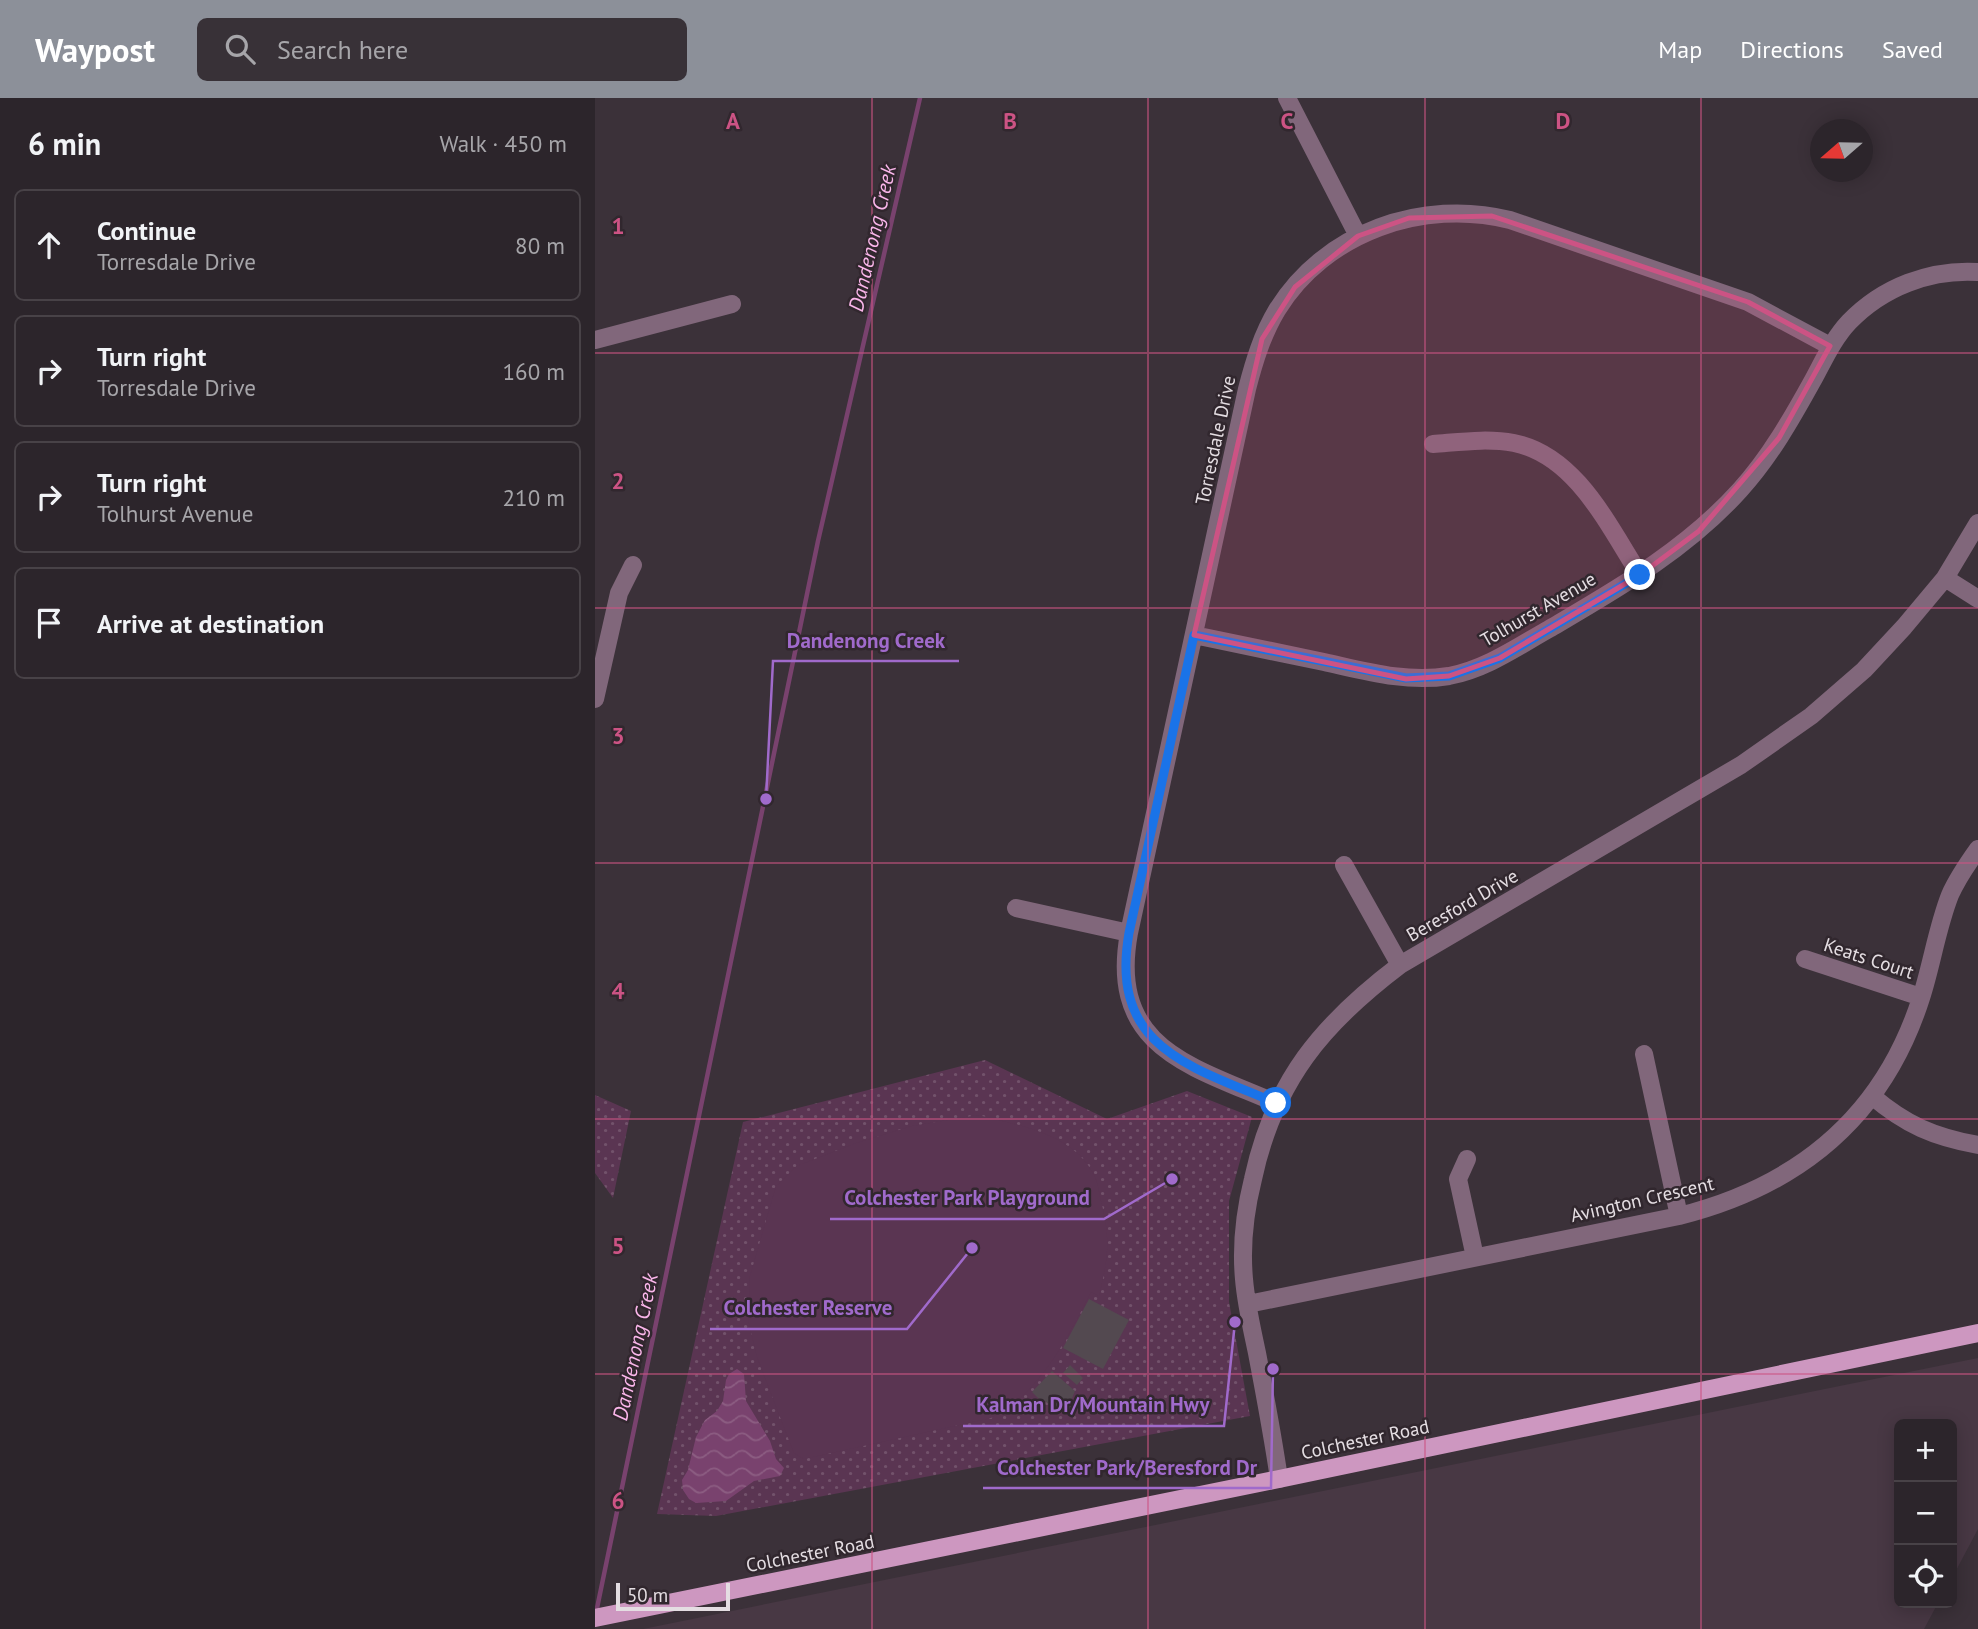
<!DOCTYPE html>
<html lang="en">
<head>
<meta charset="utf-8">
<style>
	:root { --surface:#2c252b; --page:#383137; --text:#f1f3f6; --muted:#a6a5a9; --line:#484247; --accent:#8c9099 }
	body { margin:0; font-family:"PT Sans",sans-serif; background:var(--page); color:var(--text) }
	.controls { position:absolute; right:21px; bottom:21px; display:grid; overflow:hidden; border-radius:10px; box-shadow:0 4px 18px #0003 }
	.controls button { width:63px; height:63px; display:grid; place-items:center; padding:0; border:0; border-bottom:2px solid var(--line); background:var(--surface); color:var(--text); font:35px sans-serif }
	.compass { position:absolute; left:1215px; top:21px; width:63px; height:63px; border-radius:50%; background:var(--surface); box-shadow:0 4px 18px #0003; rotate:250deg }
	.scale { position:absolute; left:21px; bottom:18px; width:114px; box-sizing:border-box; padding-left:7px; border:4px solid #e4dde2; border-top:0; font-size:19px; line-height:24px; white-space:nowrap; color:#e4dde2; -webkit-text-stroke:5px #31272e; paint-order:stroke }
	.stop { position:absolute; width:21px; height:21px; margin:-16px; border:5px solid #1a73e8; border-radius:50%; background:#fff }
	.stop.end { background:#1a73e8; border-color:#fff; box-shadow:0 2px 7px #0008 }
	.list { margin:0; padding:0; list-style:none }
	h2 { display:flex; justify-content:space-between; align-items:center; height:91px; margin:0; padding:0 28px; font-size:30px }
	h2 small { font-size:23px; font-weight:400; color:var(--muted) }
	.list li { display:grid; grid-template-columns:46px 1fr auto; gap:21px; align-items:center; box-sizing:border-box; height:112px; margin:0 14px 14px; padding:0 14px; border:2px solid var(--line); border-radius:10px }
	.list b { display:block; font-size:26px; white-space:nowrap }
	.list p { margin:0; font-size:23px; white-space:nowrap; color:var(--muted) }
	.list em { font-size:23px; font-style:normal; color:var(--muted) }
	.icon { flex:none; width:38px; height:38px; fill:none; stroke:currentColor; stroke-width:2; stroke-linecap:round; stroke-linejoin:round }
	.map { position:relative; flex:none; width:1383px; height:1531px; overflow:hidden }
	header { display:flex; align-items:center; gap:42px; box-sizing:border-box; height:98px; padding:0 35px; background:var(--accent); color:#fff }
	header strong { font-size:33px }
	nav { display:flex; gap:38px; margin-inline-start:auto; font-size:24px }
	.search { width:490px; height:63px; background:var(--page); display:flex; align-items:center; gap:18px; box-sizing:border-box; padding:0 24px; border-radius:10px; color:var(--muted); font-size:26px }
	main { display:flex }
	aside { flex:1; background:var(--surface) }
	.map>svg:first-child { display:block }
	.built { fill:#483844 }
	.green { fill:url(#green-dots) }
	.pitch { fill:#5a3552 }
	.water { fill:url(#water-waves) }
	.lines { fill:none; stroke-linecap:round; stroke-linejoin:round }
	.stream { stroke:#79426e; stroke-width:4.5 }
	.building { fill:#534950 }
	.minor { stroke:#81677b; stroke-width:18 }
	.major { stroke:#cd97c0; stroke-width:18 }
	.route { stroke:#1a73e8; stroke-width:9 }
	.marked { fill:#cc5384; fill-opacity:0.2; stroke:#cc5384; stroke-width:5; stroke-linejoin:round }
	.grid { fill:none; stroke:#cc5384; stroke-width:2; stroke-opacity:0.55 }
	.labels { text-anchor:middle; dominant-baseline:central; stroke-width:5; stroke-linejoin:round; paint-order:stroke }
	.street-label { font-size:19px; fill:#e4dde2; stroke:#31272e }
	.water-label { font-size:21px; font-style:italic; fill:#fab6ea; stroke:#31272e }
	.grid-label { font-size:23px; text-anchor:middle; font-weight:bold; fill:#cc5384; stroke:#31272e; stroke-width:5; stroke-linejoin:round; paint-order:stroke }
	.leader { fill:none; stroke:#a06acb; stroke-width:2.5 }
	.callout-dot { fill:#a06acb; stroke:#31272e; stroke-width:2.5 }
	.callout-label { font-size:21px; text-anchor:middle; font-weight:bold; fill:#a06acb; stroke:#31272e; stroke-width:5; stroke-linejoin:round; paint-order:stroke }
</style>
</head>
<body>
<header>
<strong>Waypost</strong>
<div class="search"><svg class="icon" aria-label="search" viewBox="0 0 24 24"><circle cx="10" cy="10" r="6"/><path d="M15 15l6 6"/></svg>Search here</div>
<nav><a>Map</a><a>Directions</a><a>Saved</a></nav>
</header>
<main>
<aside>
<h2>6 min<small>Walk · 450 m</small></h2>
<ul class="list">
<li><svg class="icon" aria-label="ahead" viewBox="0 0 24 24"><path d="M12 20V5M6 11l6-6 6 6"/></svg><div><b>Continue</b><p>Torresdale Drive</p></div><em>80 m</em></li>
<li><svg class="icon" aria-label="right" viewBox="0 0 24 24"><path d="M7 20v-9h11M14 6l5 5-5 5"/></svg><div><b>Turn right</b><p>Torresdale Drive</p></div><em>160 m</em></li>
<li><svg class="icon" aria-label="right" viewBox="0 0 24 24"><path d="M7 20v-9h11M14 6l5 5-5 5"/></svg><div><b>Turn right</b><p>Tolhurst Avenue</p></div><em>210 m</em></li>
<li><svg class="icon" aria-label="arrive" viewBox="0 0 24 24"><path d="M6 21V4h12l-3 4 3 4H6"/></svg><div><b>Arrive at destination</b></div></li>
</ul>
</aside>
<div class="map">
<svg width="1383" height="1531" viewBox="0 0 1383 1531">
	<defs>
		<pattern id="green-dots" width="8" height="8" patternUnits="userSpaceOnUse" patternTransform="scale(1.75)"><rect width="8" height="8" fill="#5a3552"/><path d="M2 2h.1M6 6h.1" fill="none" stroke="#72526b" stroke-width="1.8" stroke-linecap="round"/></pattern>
		<pattern id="water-waves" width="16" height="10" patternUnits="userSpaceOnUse" patternTransform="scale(1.75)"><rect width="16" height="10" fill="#79426e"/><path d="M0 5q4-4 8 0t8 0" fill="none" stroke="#8c5d82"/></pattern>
	</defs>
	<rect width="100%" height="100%" fill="#3b3139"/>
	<!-- built -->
	<path class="built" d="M1383,1260V1431L1357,1480V1326H1304V1505H1343L1329,1531H48Z"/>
	<!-- green -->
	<path class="green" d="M390,962L512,1021L592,993L657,1019L634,1103V1204L655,1318L121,1418L62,1416L148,1024Z
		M0,997L36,1013L18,1100L0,1075Z"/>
	<!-- pitch -->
	<path class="pitch" d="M383,1017C423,1027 479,1036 499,1077C503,1084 504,1095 506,1103C516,1141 513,1161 504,1198L496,1194C472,1241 445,1295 396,1320L209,1361L199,1355L193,1340L162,1259L153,1222L155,1178L181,1088L202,1068L261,1045L317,1028Z"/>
	<!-- water -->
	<path class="water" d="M142,1271L149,1276L151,1303L175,1343L181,1361L189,1370L185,1378L159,1383L131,1403L101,1405L94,1401L88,1392L87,1382L93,1372L101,1339L110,1322L122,1313L128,1303L131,1282L134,1276Z"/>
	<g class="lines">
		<!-- stream -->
		<path class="stream" d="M1,1515L223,443L325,0"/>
	</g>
	<!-- building -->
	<path class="building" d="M494,1201L534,1222L508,1271L468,1250Z
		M475,1267L488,1280L482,1287L468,1275Z
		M457,1273L480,1293L476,1303L482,1310L477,1315L471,1309L464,1316L450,1303L448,1305L437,1294Z"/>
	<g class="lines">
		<!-- minor -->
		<path class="minor" d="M692,0L763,138
			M0,242L137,206
			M838,346C865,344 892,340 919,345C981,357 1014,429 1045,477
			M1350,480L1383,501
			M599,537C643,546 686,555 729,564C770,573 811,585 854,578C891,571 922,549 954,531C1022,491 1091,452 1145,392C1175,359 1197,320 1218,282C1229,262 1238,241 1254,224C1288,189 1335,171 1383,174
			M0,601L24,495L38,467
			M749,767L805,867
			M421,810L534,835
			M1210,861L1326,899
			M1049,956L1084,1118
			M1277,998C1311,1027 1339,1039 1383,1047
			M681,1005C596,968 513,950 534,835L652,291C659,264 667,237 682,212C730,134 828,100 915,122L1153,204L1235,248
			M872,1061L863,1081L880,1159
			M653,1206L1084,1118C1204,1088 1288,1019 1326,900C1337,866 1342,830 1355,797C1362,781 1373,765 1383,751
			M684,1381C678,1339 670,1297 662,1255C657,1231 651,1206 649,1181C646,1148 650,1113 658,1081C679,983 727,926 805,867L1146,667L1216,618L1269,572L1309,529L1350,480L1383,425"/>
		<!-- major -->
		<path class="major" d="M0,1520L684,1381L1383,1235"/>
	</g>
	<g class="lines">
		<!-- route -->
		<path class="route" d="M681,1005C595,968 514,950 534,835L599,537L811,580L854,578L905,560L1045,477"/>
	</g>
	<!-- marked area -->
	<path class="marked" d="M897,118L1153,204L1235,248L1184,340L1104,433L1045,477L905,560L854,578L811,581L599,537L667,241L700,189L763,138L814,120Z"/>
	<!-- grid -->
	<path class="grid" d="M277,0V1531M553,0V1531M830,0V1531M1106,0V1531M0,255H1383M0,510H1383M0,765H1383M0,1021H1383M0,1276H1383"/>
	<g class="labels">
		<!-- street labels -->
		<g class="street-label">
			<text transform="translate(620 342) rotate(-78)">Torresdale Drive</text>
			<text transform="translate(943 511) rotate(-30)">Tolhurst Avenue</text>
			<text transform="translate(867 807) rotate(-30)">Beresford Drive</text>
			<text transform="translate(1274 860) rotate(18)">Keats Court</text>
			<text transform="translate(1047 1101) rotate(-13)">Avington Crescent</text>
			<text transform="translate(770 1341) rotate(-12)">Colchester Road</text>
			<text transform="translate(215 1455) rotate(-11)">Colchester Road</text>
		</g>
		<!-- water labels -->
		<g class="water-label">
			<text transform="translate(277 140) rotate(-77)">Dandenong Creek</text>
			<text transform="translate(40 1249) rotate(-78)">Dandenong Creek</text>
		</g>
	</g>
	<g class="grid-label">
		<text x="138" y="31">A</text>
		<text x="415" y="31">B</text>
		<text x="692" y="31">C</text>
		<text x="968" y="31">D</text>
		<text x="23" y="136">1</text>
		<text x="23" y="391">2</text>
		<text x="23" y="646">3</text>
		<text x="23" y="901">4</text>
		<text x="23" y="1156">5</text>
		<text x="23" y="1411">6</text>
	</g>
	<!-- callouts -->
	<path class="leader" d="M171 701L178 563H364M577 1081L509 1121H235M377 1150L312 1231H115M640 1224L629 1328H368M678 1271L676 1390H388"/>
	<g class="callout-dot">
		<circle cx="171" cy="701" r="7"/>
		<circle cx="577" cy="1081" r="7"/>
		<circle cx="377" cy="1150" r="7"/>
		<circle cx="640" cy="1224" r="7"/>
		<circle cx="678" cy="1271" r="7"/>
	</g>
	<g class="callout-label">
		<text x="271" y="550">Dandenong Creek</text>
		<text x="372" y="1107">Colchester Park Playground</text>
		<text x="213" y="1217">Colchester Reserve</text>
		<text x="498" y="1314">Kalman Dr/Mountain Hwy</text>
		<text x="532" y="1377">Colchester Park/Beresford Dr</text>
	</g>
</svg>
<div class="controls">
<button>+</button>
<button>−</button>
<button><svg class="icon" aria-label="locate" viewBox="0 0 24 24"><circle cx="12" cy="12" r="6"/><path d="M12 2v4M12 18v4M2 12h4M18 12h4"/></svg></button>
</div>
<svg class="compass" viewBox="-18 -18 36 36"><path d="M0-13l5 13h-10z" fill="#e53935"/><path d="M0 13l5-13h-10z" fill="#a6a5a9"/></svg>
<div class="scale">50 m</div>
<div class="stop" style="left:681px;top:1005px"></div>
<div class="stop end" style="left:1045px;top:477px"></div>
</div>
</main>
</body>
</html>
